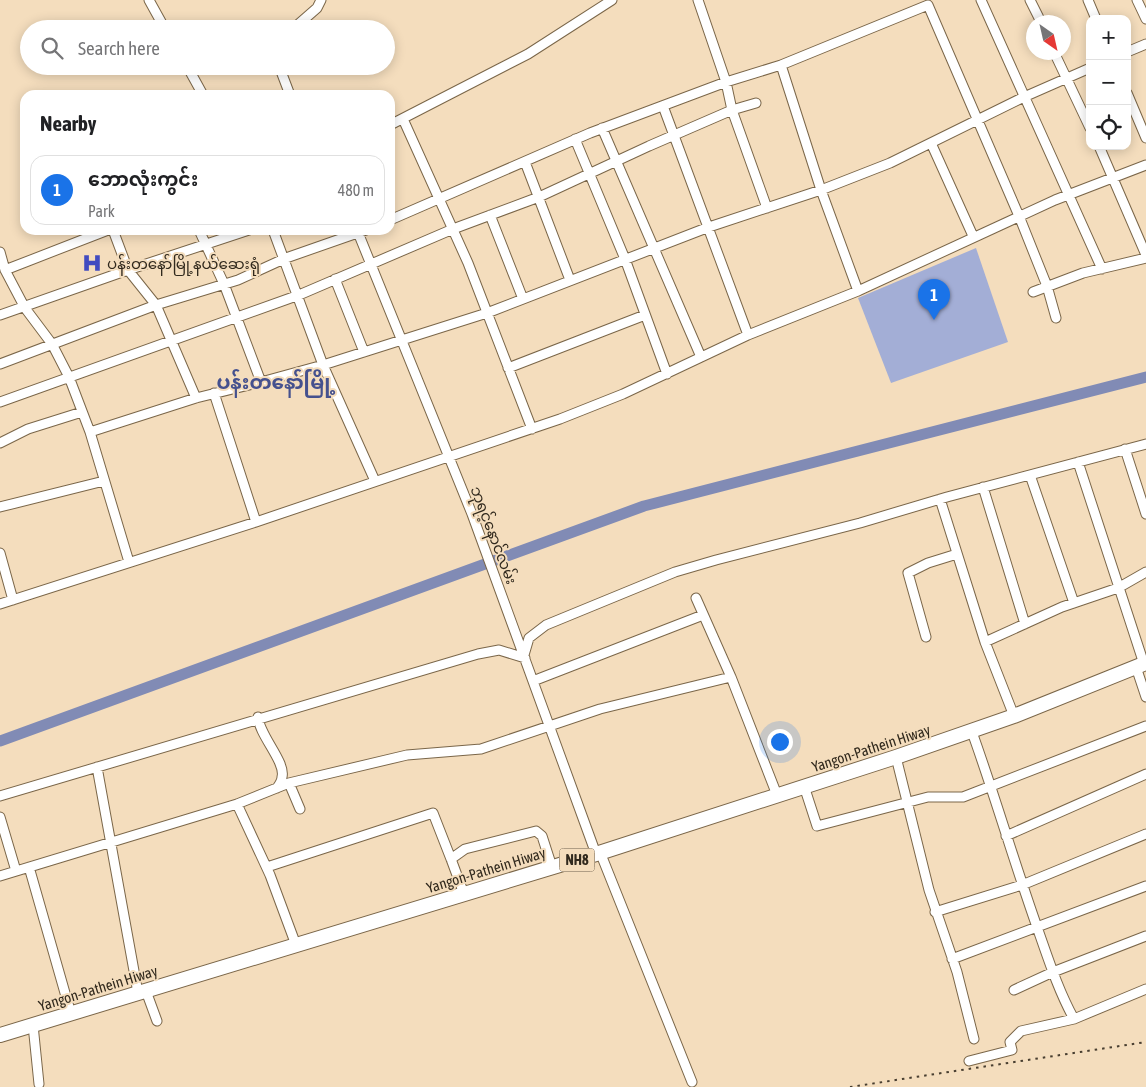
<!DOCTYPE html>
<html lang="en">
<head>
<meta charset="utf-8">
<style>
	:root { --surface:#fff; --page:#f2f2f2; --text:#202124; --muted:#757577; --line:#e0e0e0; --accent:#1a73e8 }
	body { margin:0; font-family:"Asap Condensed","Noto Sans Myanmar",sans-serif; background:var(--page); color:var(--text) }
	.controls { position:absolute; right:15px; top:15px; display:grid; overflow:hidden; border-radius:10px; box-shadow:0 2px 12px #0003 }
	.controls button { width:45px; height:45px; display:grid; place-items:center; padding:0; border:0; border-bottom:1px solid var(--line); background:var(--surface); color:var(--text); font:25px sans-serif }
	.compass { position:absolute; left:1026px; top:15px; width:45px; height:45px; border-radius:50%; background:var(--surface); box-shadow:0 2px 12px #0003; rotate:146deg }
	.you { position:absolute; left:779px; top:741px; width:18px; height:18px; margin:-12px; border:4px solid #fff; border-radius:50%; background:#1a73e8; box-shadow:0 0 0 8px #1a73e833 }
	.badge { display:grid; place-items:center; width:32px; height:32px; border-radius:50%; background:var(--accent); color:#fff; font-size:16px; font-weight:700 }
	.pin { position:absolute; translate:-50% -41px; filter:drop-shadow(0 1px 2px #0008) }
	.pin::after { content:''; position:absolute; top:26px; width:18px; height:15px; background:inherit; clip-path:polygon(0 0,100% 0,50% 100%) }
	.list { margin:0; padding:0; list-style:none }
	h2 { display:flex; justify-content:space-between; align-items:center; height:65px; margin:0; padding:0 20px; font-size:21px }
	h2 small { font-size:16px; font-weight:400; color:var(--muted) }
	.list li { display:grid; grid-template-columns:32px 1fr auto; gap:15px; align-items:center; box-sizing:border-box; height:70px; margin:0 10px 10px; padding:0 10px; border:1px solid var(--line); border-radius:15px }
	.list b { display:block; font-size:19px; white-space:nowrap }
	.list p { margin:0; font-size:16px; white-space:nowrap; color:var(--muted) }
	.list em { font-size:16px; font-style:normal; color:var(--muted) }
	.icon { flex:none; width:28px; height:28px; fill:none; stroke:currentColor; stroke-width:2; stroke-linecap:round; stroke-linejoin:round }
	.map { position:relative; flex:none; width:1146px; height:1087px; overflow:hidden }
	.search { position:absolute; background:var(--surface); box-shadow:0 2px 12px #0003; left:20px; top:20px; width:375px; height:55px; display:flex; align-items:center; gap:12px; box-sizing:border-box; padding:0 18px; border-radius:28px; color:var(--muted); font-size:19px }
	.panel { position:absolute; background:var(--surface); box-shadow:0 2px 12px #0003; left:20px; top:90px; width:375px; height:145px; border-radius:15px }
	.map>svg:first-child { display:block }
	.green { fill:#a3aed6 }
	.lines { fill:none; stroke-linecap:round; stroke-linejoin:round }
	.river { stroke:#818bb5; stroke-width:11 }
	.minor-casing { stroke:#7a6649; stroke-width:11 }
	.highway-casing { stroke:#7a6649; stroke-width:16 }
	.minor { stroke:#fff; stroke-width:9 }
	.highway { stroke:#fff; stroke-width:14 }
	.rail { stroke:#483e30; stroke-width:2; stroke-dasharray:2.5 5; stroke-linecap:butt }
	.labels { text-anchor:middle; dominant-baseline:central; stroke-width:4; stroke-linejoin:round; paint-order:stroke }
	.shield { fill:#f4ddbd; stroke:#6c5f4d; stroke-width:1 }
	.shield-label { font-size:14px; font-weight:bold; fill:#31291d }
	.poi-label { font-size:15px; fill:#31291d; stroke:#f4ddbd; text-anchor:start }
	.street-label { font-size:15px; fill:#31291d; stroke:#f4ddbd }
	.district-label { font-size:20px; font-weight:bold; fill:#45518e; stroke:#f4ddbd }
</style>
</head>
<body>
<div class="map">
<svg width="1146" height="1087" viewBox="0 0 1146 1087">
	<rect width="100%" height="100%" fill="#f4ddbd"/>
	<!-- green -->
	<path class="green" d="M976,248L1008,342L891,383L858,298Z"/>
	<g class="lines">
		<!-- river -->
		<path class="river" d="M0,741L644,506L1146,377"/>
		<defs>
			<path id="minor" d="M149,0L165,29
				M698,0L726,82L732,110L767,208
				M981,0L1102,269
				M1030,0L1041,22
				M1088,0L1096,19
				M1137,0L1146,19
				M293,29L317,8L321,0
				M1054,52L1090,128
				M1127,52L1146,44
				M781,65L821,190L858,291
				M187,66L203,95
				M279,66L290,95
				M1127,93L1146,138
				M663,106L748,335
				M403,119L468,263L532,429
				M390,125L528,54L612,0
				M602,128L701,357
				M575,139L625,259L667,374
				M931,143L973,236
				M1099,146L1146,255
				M525,162L570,280
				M490,215L523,299
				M390,220L590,133L726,82L781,65L928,5L1019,216L1047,286L1056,318
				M113,230L128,270L156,305L196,398
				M199,230L224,284L261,382L323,365L487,313L709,227L821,190L890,163L1024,97L1090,68
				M273,230L323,365L375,481
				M357,230L472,514L596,854
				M0,252L5,270L25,308L52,344L69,377L90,432L129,562
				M5,270L108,230
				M335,279L364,352
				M1033,292L1083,273L1146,258
				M0,315L128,270L249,230
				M0,364L156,305L238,280L286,258L366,230
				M508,368L645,315
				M214,393L256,522
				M0,402L299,295L453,229L539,197L649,146L732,110L756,103
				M90,432L196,398L261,382
				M0,443L28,429L82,412
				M1125,449L1146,514
				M1078,462L1144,664
				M1030,475L1074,603
				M983,487L1025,624
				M940,499L985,642L1014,716
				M0,507L104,481
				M0,553L13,600
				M696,598L731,677L777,795
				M0,604L256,522L560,419L623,394L748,335L858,291L1055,200L1146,165
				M926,637L908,573L928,563L957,554
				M985,642L1062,607L1118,588L1146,572
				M524,655L529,638L546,625L675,572L716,560L860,523L947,497L1146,444
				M1136,667L1146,697
				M533,681L703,615
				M258,717C259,735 286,762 282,777C282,781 279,785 277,788
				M972,732C995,796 1014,862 1037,927C1048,958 1058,990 1074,1019
				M896,757L929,890L957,972L974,1039
				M97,767L138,993
				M289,783L300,809
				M804,786L817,826L928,797H963L1146,726
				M0,796L478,654L499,650L525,658
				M237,804L270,875L296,945
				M0,817L16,871
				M1006,836L1146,774
				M600,852L692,1082
				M29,867L71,1014
				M267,867L433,813L451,859
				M0,876L237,804L289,783L407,755L481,749L600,709L731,677
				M464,894L451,859L465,849L536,831L542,836L552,867
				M935,912L1022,885L1146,834
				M952,959L1146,886
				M1014,990L1053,972L1146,936
				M146,991L157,1021
				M33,1025L39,1084
				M969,1061L1012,1050L1010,1042L1021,1031L1074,1019L1146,989"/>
			<path id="highway" d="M0,1035L596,854L896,757L1014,716L1146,663"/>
		</defs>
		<!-- minor casing -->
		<use href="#minor" class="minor-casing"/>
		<!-- highway casing -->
		<use href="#highway" class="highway-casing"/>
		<!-- minor -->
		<use href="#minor" class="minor"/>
		<!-- highway -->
		<use href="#highway" class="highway"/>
		<!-- rail -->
		<path class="rail" d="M850,1087L1146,1042"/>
	</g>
	<!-- icons -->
	<defs>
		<symbol id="hospital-bare" viewBox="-9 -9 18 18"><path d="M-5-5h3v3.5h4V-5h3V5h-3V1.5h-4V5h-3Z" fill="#414bc0" stroke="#f4ddbd" stroke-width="2.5" paint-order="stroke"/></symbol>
	</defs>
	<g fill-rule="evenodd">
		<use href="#hospital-bare" x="78" y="249" width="28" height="28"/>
	</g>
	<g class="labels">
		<!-- shield labels -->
		<rect class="shield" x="559.5" y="848.5" width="35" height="23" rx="4"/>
		<g class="shield-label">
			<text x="577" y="860">NH8</text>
		</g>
		<!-- poi labels -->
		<g class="poi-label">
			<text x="107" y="263">ပန်းတနော်မြို့နယ်ဆေးရုံ</text>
		</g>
		<!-- street labels -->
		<g class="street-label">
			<text transform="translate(494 535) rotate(69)">ဘုရင့်နောင်လမ်း</text>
			<text transform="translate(871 748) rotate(-18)">Yangon-Pathein Hiway</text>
			<text transform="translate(486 870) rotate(-17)">Yangon-Pathein Hiway</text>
			<text transform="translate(98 988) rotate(-17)">Yangon-Pathein Hiway</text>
		</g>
		<!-- district labels -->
		<g class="district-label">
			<text x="276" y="381">ပန်းတနော်မြို့</text>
		</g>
	</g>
</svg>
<div class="controls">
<button>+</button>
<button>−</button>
<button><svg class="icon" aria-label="locate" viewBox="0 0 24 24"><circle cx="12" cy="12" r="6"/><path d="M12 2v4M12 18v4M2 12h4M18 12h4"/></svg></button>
</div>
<svg class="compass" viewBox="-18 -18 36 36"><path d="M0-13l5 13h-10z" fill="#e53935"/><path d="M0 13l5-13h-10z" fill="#757577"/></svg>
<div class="you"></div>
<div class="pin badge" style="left:934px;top:320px">1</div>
<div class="search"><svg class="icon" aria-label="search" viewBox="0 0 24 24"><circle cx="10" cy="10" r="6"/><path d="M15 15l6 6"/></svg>Search here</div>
<section class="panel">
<h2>Nearby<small></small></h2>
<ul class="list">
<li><span class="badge">1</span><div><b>ဘောလုံးကွင်း</b><p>Park</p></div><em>480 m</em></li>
</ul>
</section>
</div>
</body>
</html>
